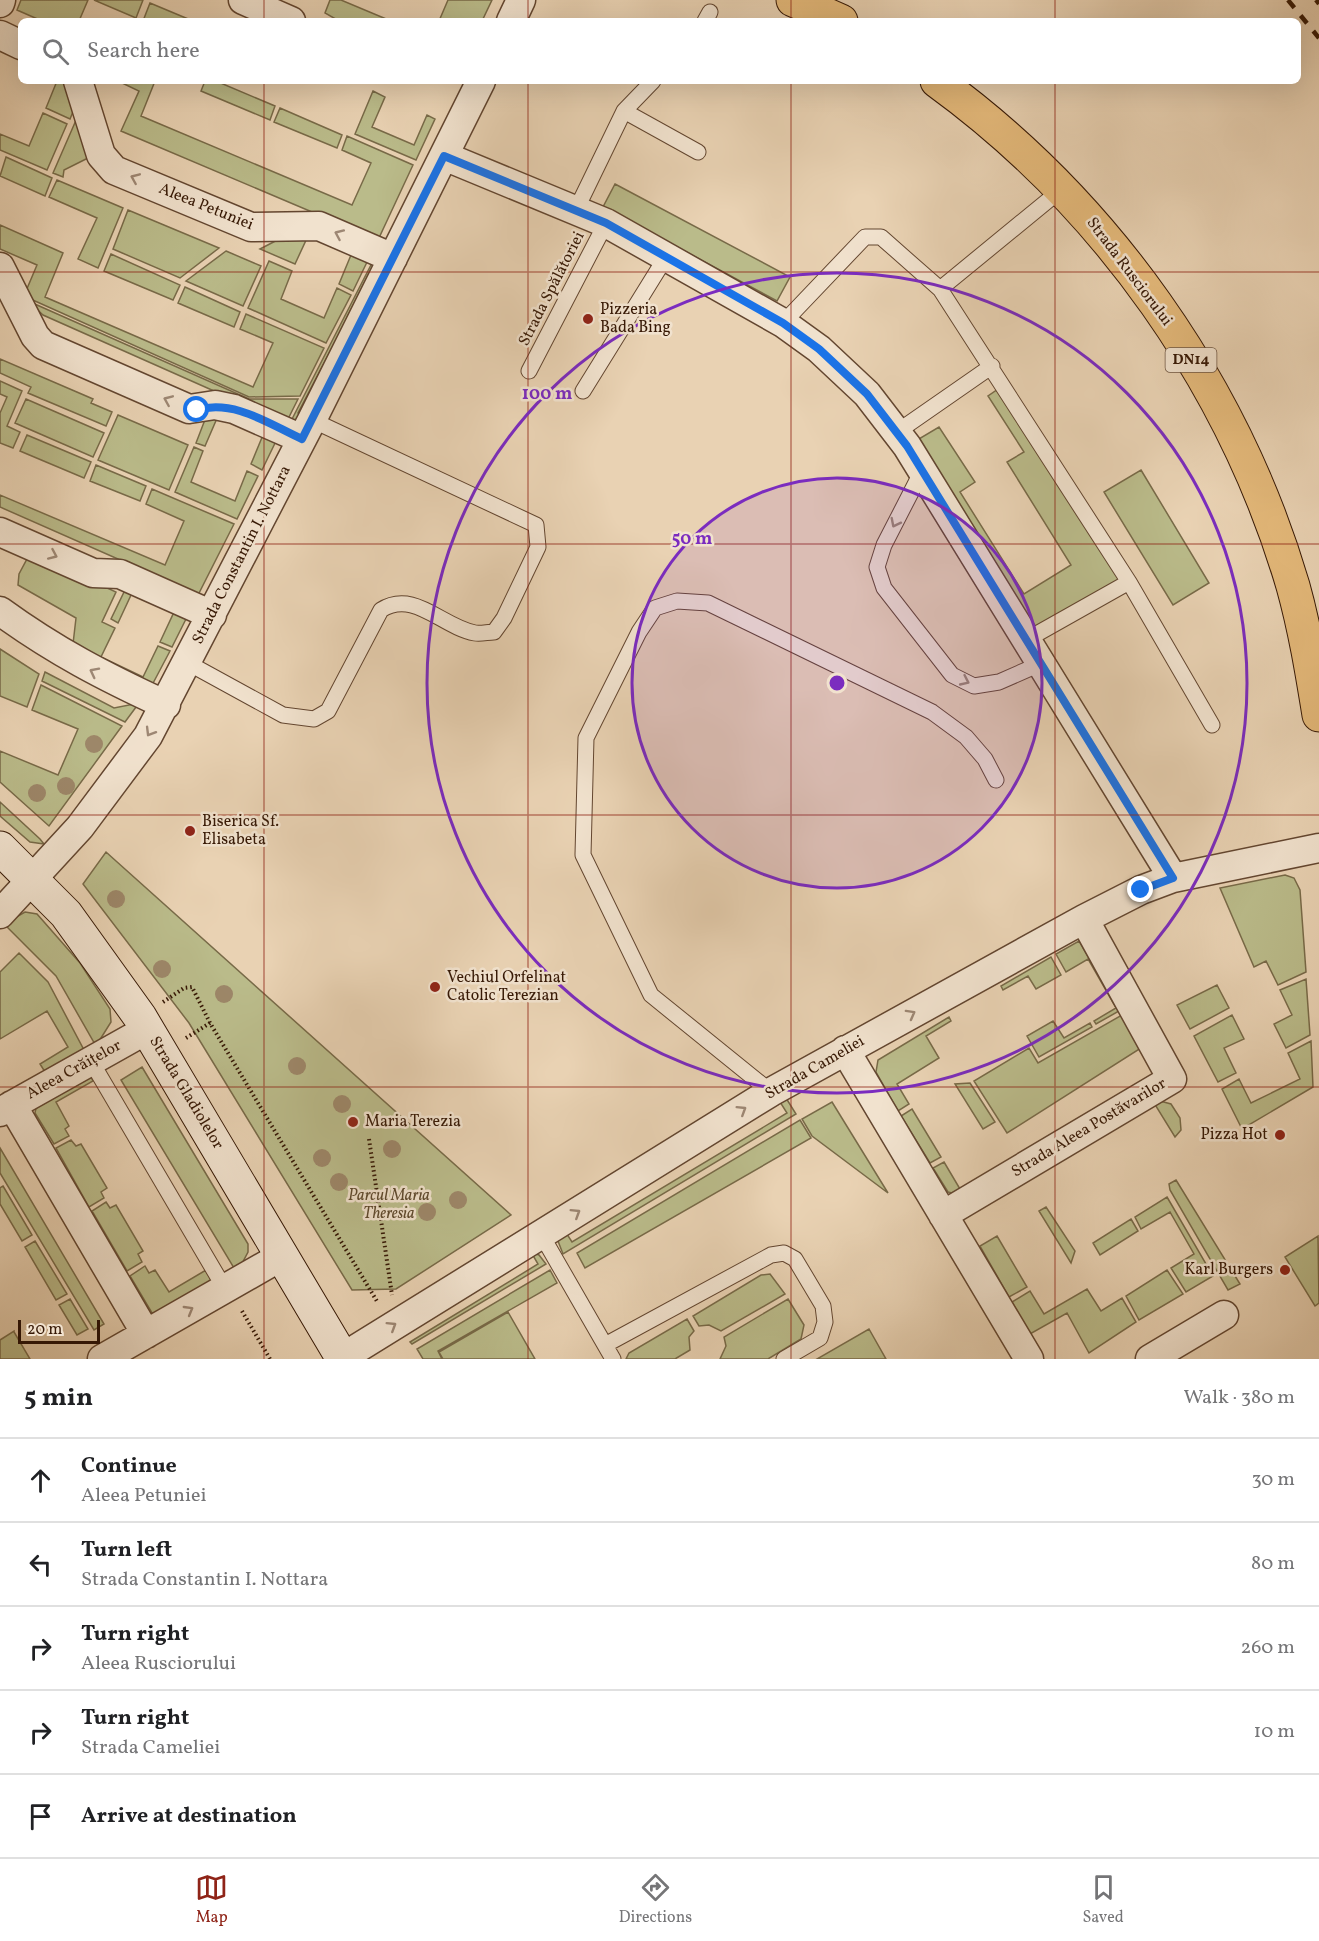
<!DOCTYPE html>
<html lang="en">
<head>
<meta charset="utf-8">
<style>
	:root { --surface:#fff; --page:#f2f2f2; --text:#202124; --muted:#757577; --line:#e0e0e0; --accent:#8f2418 }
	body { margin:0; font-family:Vollkorn,serif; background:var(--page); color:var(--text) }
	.scale { position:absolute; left:18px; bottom:15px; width:82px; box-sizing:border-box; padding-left:6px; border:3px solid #361805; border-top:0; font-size:16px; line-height:21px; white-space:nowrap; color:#361805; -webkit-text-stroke:4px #f1e2ce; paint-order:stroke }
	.stop { position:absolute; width:18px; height:18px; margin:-14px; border:4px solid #1a73e8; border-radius:50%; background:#fff }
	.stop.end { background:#1a73e8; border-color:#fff; box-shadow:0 2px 6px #0008 }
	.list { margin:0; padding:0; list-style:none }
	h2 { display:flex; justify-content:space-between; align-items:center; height:78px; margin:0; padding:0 24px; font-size:26px }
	h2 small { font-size:20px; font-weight:400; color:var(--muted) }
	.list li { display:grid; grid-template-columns:39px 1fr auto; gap:18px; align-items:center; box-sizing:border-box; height:84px; padding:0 24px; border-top:2px solid var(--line) }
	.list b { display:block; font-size:22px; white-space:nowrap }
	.list p { margin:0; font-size:20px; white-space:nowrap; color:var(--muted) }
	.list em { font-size:20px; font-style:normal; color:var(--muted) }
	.icon { flex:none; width:33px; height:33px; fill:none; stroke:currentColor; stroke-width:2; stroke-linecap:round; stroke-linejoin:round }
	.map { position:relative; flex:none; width:1319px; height:1359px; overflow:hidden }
	.search { position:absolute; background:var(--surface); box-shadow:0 6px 24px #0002; left:18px; right:18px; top:18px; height:66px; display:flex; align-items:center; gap:15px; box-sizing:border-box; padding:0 21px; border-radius:9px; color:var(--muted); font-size:22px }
	.sheet { height:498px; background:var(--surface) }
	nav { display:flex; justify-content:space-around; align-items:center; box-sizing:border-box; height:84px; border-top:2px solid var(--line); background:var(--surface); font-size:16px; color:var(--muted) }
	nav a { display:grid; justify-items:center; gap:3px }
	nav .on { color:var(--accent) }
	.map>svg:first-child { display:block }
	.green { fill:#babb8a; stroke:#786a48; stroke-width:1.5 }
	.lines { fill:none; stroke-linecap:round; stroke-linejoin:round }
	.lane-casing { stroke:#634630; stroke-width:17 }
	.street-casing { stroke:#634630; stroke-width:31 }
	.secondary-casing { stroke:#361805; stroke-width:35 }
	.primary-casing { stroke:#361805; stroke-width:35 }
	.path { stroke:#361805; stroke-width:4; stroke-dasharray:1.5 3; stroke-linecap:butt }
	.lane { stroke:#f1e2ce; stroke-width:15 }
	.street { stroke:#f1e2ce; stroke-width:28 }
	.secondary { stroke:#f1e2ce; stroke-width:33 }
	.primary { stroke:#e4b97a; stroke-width:33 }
	.rail { stroke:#361805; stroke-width:4.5; stroke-dasharray:10 10; stroke-linecap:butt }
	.tree { fill:#9d8769 }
	.oneway { stroke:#9d8774 }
	.route { stroke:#1a73e8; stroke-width:8 }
	.grid { fill:none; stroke:#8f2418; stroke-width:1.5; stroke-opacity:0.55 }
	.ring { fill:none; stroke:#7b2cbf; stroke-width:3 }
	.poi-dot { fill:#8f2418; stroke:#f1e2ce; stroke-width:2 }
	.labels { text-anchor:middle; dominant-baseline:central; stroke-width:5; stroke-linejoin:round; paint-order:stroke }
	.shield { fill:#f1e2ce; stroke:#6e5541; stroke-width:1.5 }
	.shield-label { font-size:15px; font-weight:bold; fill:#361805 }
	.street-label { font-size:16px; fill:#361805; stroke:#f1e2ce }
	.poi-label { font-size:16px; fill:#361805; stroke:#f1e2ce; text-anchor:start }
	.park-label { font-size:16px; font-style:italic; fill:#5e492d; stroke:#f1e2ce }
	.centre { fill:#7b2cbf; stroke:#f1e2ce; stroke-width:3 }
	.ring-label { font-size:18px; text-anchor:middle; font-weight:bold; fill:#7b2cbf; stroke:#f1e2ce; stroke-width:5; stroke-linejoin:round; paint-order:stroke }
</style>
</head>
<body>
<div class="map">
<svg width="1319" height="1359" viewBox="0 0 1319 1359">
	<rect width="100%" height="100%" fill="#e9d2b3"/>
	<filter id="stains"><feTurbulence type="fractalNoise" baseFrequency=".00333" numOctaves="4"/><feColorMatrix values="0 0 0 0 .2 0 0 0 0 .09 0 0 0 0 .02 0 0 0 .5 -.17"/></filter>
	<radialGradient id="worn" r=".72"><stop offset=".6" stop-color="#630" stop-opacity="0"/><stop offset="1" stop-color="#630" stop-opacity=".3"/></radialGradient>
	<!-- green -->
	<path class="green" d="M21,0H88L79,21H42L17,10Z
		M94,0H143L136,18Z
		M330,0H341L391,21H339L325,13Z
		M448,0H492L482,21H439Z
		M150,3L193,21H143Z
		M57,81H68L77,102L70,119L46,108Z
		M118,81H155L141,116L352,205L371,163L342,150L347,136L413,165L378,240L121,131L139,91Z
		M205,81H216L275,106L270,120L201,91Z
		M373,91L385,97L372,127L414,145L427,115L435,119L416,160L355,134Z
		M280,108L342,135L337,148L274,122Z
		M80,111L88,158L64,170L63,177L53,173Z
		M43,113L67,124L47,170L0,150V134L29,146Z
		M6,157L52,178L45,196L0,176Z
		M57,180L123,208L98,268L78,259L97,218L49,197Z
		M615,184L790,277L777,301L603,207Z
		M128,210L219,248L180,278L113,249Z
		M0,225L63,253L45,297L253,387L273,343L240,329L246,314L324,348L300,396L249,397L26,297V291L37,265L0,249Z
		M304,231L369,258L353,291L339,284L351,255L308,236L295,264L260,249L287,235Z
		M226,251L261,266L243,306L186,281Z
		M111,254L180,285L173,300L104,271Z
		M269,261L292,271L281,299L324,318L337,288L351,295L326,343L248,308Z
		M373,261L376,264L298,413L304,416L289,425Z
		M185,287L240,312L234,327L178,303Z
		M28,301L249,399H298L286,423L43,315Z
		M0,359L93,399L91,403L112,412L106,426L28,393L31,387L0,373Z
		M0,381L22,391L7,426L20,432L13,448L0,443V413L7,397L0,394Z
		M1004,385L1129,582L1026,640L907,446L939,427L975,482L960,492L1024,594L1071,565L1007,462L1024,452L988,396Z
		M26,399L104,433L93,457L15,423Z
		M215,414L278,437L262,470L251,464L263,435L218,416L205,446L196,443L206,417Z
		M118,415L188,445L169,490L98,460Z
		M27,435L91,462L84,478L20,451Z
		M194,447L203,451L191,482L235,501L247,471L258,476L237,519L175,492Z
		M96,465L146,486L140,501L90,481Z
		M1141,470L1209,583L1173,605L1104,492Z
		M152,489L234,524L196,599L113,560L118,559L0,507V495L165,565L184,521L146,504Z
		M39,556L116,592L102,622L115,628L101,657L143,677L158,646L170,651L151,687L73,644L76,618L18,585L19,574L27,559Z
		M126,588L189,613L172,647L160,642L174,612L132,593L118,623L111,619Z
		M0,649L39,674L27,707L0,696Z
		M45,672L114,708L139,703L125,722L42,681Z
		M41,685L122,726L49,826L0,782V751L58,775L78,729L32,710Z
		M0,802L40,839L44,844L30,842L0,816Z
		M106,852L116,861L511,1215L396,1289L352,1290L189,1023L83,884Z
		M1285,875L1294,878L1300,890L1306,972L1278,985L1266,961L1254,967L1220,888Z
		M25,912L37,914L80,963L110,1009L111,1022L96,1046L56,976L4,924Z
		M1079,941L1119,1011L1096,1024L1094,1021L1116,1008L1088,959L1066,972L1056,954Z
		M19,953L48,982L84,1050L45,1072L40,1064L68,1047L47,1011L0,1039V972Z
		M1051,957L1061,975L1036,989L1028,976L1003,990L1001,986Z
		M1306,979L1310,1035L1286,1048L1274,1024L1292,1015L1280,990Z
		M1217,985L1229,1008L1190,1029L1177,1005Z
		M1122,1015L1141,1048L1007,1133L974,1081L1029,1048L1038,1063Z
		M1232,1015L1244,1039L1224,1048L1236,1073L1218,1082L1194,1036Z
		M949,1017L951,1021L926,1036L939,1058L897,1084L909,1104L898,1111L876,1072L878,1060Z
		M1053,1021L1064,1038L1090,1023L1092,1027L1039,1057L1027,1036Z
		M1311,1041L1313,1087L1242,1129L1222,1089L1239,1079L1251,1103L1300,1079L1288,1053Z
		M142,1067L248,1244V1252L237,1273L121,1080Z
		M91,1077L93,1081L56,1102L69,1126L65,1129L69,1136L54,1144L35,1113L36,1108Z
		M970,1083L995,1122L983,1129L955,1084Z
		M786,1098L796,1114L563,1254L558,1241L565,1231L572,1242L787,1113L780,1102Z
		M1160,1101L1171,1104L1180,1118L1181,1130L1175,1137L1154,1103Z
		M832,1102L888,1193L812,1136L802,1119Z
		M912,1109L941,1157L930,1163L901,1116Z
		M800,1120L811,1138L585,1268L577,1253Z
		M71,1140L76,1146L81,1144L107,1188L101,1192L104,1198L89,1207L56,1148Z
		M0,1148L104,1324L94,1330L0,1173Z
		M944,1162L960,1189L952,1193L948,1192L933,1168Z
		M1176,1180L1240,1284L1228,1290L1170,1190L1169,1184Z
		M3,1186L32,1235L22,1241L0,1204V1188Z
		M1167,1197L1213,1276L1186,1292L1171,1268L1194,1254L1170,1212L1141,1229L1135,1217Z
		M106,1202L110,1208L116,1205L143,1251L138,1254L142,1262L127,1271L92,1211Z
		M1046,1207L1075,1251L1071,1263L1039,1211Z
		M1131,1219L1138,1231L1100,1255L1093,1243Z
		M997,1236L1027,1287L1009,1297L980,1246Z
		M1318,1236L1319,1303L1315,1306L1285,1257Z
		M35,1241L67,1294L56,1300L25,1247Z
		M531,1252L539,1255L546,1264L412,1344L410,1342L538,1264Z
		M145,1266L149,1273L155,1270L169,1292L206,1270L213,1282L155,1314L152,1313L130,1276Z
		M550,1270L557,1283L438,1351L442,1359H423L417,1349Z
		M1167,1270L1183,1294L1139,1320L1126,1296Z
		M770,1274L785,1294L721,1331L709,1325L699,1326L693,1316L761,1275Z
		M1087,1289L1101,1311L1122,1298L1136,1322L1089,1353L1067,1313L1030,1334L1012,1302L1030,1291L1044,1314Z
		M70,1299L88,1329L77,1335L59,1305Z
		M788,1299L804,1325L801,1339L768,1359H720L726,1346L724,1337Z
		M508,1312L535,1359H443L439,1352Z
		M687,1319L694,1331L689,1337L690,1350L675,1359H626L629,1353Z
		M869,1329L886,1359H817Z
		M14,1331V1332L30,1359H0V1340Z"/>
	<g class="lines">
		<defs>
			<path id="lane" d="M705,21L710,12
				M624,111L698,152
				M576,210L624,111L653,81
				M940,289L1062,189
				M783,323L865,237H881L940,289L1129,582L1026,640
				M529,371L606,223
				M583,391L666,257
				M897,432L992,366
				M922,471L884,545L877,567L884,588L952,675L974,686L999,682L1040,664
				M1129,582L1212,725
				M188,663L283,715L314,719L328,711L381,610C414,589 442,627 475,633C481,634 488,632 494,632L504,618L538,547L536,525L312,420
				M91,1061L225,1289
				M771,1092L651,995L583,855L586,738L639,632L655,608L677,601L708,603L932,712L966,737L985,759L996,780
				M541,1234L613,1359
				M605,1345L771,1255L784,1253L795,1259L823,1306L825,1322L820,1338L784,1359"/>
			<path id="street" d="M243,0L291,21
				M0,3L1,0
				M511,21L521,0
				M0,35L21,45
				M78,81L101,155L114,170L251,227L319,226L393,258
				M444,156L606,223L783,323L819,349L867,394L907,446L1173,878
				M0,267L35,336L43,345L189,409L215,405L234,409L302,439
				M0,532L93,573L120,574L212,615
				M0,611C55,651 105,677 166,705
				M0,914L80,827L148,736L312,420L481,81
				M845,1050L1029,1359
				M12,1105L146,1334
				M0,1112L148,1029
				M943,1215L1172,1079L1084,919
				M102,1359L282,1256
				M340,1359L771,1092L1084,919L1141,890L1173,878L1319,848
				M1150,1359L1224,1315"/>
			<path id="secondary" d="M0,848L66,914L140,1017L343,1359"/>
			<path id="primary" d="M793,0L841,21
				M937,81C1106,204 1234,385 1293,586C1305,629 1312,672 1319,715"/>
		</defs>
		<!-- lane casing -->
		<use href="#lane" class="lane-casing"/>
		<!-- street casing -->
		<use href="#street" class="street-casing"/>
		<!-- secondary casing -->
		<use href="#secondary" class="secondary-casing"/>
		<!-- primary casing -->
		<use href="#primary" class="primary-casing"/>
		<!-- path -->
		<path class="path" d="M163,1002L184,988L192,987L210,1023L378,1303
			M186,1038L210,1023
			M369,1139L392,1295
			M242,1311L270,1359"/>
		<!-- lane -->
		<use href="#lane" class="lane"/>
		<!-- street -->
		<use href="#street" class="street"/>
		<!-- secondary -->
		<use href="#secondary" class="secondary"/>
		<!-- primary -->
		<use href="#primary" class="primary"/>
		<!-- rail -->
		<path class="rail" d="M1288,0L1319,38
			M1316,0L1319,4"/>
	</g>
	<!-- trees -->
	<g class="tree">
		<circle cx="94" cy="744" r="9"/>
		<circle cx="66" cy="786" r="9"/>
		<circle cx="37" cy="793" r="9"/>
		<circle cx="116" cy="899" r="9"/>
		<circle cx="162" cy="969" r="9"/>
		<circle cx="224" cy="994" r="9"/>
		<circle cx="297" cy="1066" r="9"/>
		<circle cx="342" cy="1104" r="9"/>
		<circle cx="392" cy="1149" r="9"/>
		<circle cx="322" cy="1158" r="9"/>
		<circle cx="339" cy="1182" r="9"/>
		<circle cx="458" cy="1200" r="9"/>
		<circle cx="427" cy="1212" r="9"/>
	</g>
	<!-- one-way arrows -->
	<defs><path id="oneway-chevron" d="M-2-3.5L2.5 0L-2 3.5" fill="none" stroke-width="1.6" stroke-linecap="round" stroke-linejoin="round" transform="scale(1.5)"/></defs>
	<g class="oneway">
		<use href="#oneway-chevron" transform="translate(135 178) rotate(-157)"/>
		<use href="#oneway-chevron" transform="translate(339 234) rotate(-156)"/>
		<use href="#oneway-chevron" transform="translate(168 400) rotate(-157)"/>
		<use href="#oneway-chevron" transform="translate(895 523) rotate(117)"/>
		<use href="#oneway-chevron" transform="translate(53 555) rotate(24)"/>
		<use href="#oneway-chevron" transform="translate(94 672) rotate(-153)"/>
		<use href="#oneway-chevron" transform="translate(965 681) rotate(25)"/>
		<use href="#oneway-chevron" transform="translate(150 732) rotate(121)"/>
		<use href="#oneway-chevron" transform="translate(911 1014) rotate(-29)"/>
		<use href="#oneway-chevron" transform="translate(742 1110) rotate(-32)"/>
		<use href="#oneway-chevron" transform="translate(576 1213) rotate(-32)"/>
		<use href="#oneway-chevron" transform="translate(189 1310) rotate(-30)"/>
		<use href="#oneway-chevron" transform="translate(392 1326) rotate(-32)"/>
	</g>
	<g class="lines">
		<!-- route -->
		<path class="route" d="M197,410C234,399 269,424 302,439L444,156L606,223L783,323L819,349L867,394L907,446L1173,878L1141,890"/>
	</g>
	<!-- grid -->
	<path class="grid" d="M264,0V21M528,0V21M791,0V21M1055,0V21M264,81V1359M528,81V1359M791,81V1359M1055,81V1359M0,272H1319M0,544H1319M0,815H1319M0,1087H1319"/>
	<!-- distance rings -->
	<circle cx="837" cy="683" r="205" fill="#7b2cbf" fill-opacity=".12"/>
	<g class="ring">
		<circle cx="837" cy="683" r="205"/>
		<circle cx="837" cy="683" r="410"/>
	</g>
	<!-- markers -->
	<g class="poi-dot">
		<circle cx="588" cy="319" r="6"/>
		<circle cx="190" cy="831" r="6"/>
		<circle cx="435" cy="987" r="6"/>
		<circle cx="353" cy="1122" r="6"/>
		<circle cx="1280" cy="1135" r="6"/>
		<circle cx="1285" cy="1270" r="6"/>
	</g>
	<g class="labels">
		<!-- shield labels -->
		<rect class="shield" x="1165.5" y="348" width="51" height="24" rx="4.5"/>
		<g class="shield-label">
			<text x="1191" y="360">DN14</text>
		</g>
		<!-- street labels -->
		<g class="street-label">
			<text transform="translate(206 207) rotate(22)">Aleea Petuniei</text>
			<text transform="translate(1129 272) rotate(53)">Strada Rusciorului</text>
			<text transform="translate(552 289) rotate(-63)">Strada Spălătoriei</text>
			<text transform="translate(242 555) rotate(-63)">Strada Constantin I. Nottara</text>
			<text transform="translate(815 1068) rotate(-30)">Strada Cameliei</text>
			<text transform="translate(74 1070) rotate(-29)">Aleea Crăițelor</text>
			<text transform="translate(186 1093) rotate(59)">Strada Gladiolelor</text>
			<text transform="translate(1089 1128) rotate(-31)">Strada Aleea Postăvarilor</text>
		</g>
		<!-- poi labels -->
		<g class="poi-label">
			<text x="600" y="310">Pizzeria<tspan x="600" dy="18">Bada Bing</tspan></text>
			<text x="202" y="822">Biserica Sf.<tspan x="202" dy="18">Elisabeta</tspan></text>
			<text x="447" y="978">Vechiul Orfelinat<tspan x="447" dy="18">Catolic Terezian</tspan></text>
			<text x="365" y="1122">Maria Terezia</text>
			<text x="1268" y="1135" text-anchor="end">Pizza Hot</text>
			<text x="1273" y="1270" text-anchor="end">Karl Burgers</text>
		</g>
		<!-- park labels -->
		<g class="park-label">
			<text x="389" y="1196">Parcul Maria<tspan x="389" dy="18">Theresia</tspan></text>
		</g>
	</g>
	<circle cx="837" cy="683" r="9" class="centre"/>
	<g class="ring-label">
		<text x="547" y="399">100 m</text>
		<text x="692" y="544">50 m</text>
	</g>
	<rect width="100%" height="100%" filter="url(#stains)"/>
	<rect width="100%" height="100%" fill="url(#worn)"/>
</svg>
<div class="scale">20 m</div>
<div class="stop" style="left:197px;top:410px"></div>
<div class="stop end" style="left:1141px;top:890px"></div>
<div class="search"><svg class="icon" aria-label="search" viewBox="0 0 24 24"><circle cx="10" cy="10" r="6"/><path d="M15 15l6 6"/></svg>Search here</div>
</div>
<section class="sheet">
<h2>5 min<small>Walk · 380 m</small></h2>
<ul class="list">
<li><svg class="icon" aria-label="ahead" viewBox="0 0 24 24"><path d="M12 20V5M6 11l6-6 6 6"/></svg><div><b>Continue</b><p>Aleea Petuniei</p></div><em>30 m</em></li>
<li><svg class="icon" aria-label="left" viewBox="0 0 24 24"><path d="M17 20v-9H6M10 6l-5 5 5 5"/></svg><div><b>Turn left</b><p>Strada Constantin I. Nottara</p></div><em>80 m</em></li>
<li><svg class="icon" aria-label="right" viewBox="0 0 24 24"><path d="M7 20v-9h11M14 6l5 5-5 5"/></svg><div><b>Turn right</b><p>Aleea Rusciorului</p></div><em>260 m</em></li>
<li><svg class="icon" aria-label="right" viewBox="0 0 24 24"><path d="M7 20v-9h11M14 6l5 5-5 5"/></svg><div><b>Turn right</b><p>Strada Cameliei</p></div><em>10 m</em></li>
<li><svg class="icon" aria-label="arrive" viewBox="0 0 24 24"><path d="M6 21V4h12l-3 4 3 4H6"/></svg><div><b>Arrive at destination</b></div></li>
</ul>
</section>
<nav>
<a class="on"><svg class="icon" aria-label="map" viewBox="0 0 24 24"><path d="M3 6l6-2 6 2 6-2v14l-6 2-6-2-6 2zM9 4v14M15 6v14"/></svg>Map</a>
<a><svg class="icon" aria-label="directions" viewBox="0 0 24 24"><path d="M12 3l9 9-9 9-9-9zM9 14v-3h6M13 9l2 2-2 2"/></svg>Directions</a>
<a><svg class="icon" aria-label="saved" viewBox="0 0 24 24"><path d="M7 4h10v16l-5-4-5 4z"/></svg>Saved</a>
</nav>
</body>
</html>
